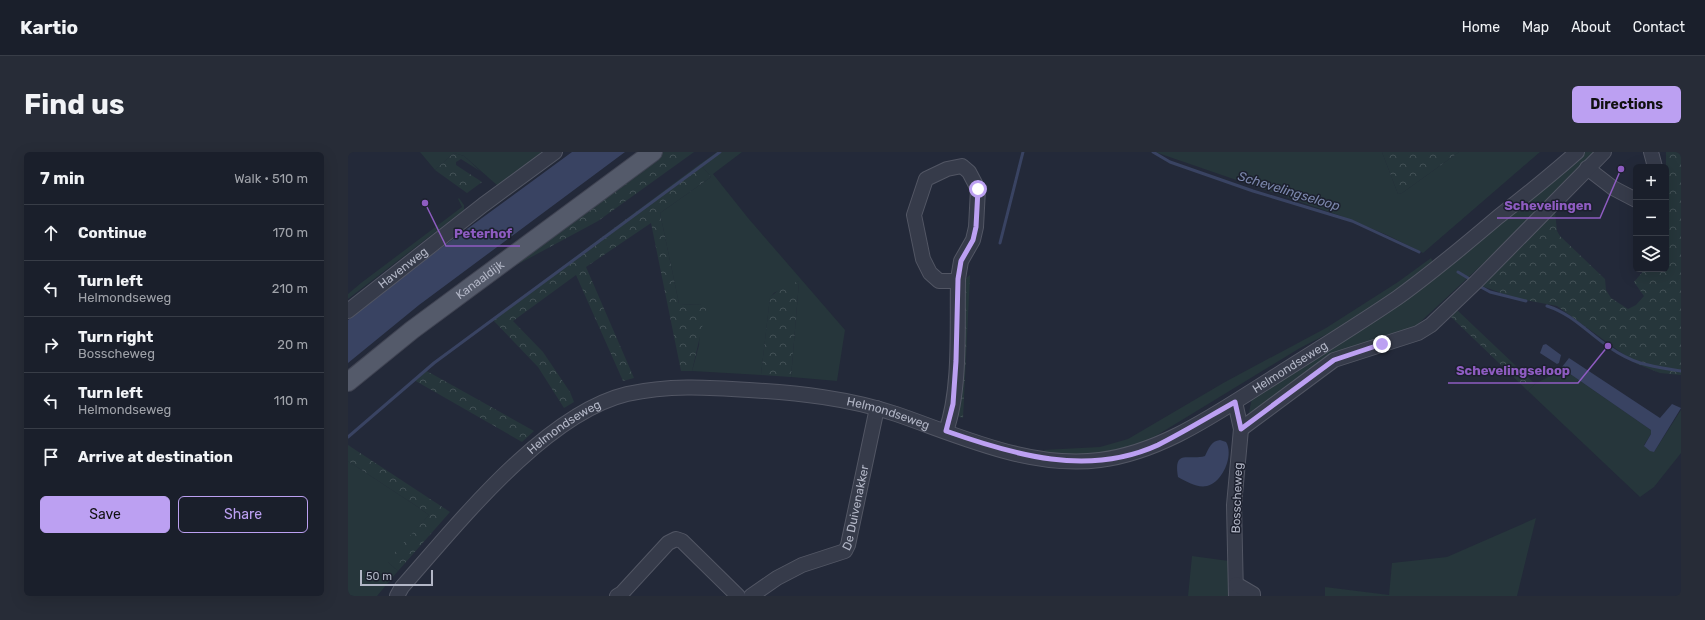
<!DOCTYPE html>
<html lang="en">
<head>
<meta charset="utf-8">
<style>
	:root { --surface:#1a1f2b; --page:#272c37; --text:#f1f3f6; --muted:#9fa2a9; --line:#383d47; --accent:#bca0f2 }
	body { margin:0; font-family:Rubik,sans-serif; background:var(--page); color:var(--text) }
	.controls { position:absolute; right:12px; top:12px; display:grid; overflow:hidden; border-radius:6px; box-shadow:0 4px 16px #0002 }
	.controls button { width:36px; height:36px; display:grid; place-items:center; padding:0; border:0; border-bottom:1px solid var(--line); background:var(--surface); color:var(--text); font:20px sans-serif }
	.scale { position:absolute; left:12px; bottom:10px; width:73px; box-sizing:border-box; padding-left:4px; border:2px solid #b2b6c6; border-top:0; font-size:11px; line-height:14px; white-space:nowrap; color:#b2b6c6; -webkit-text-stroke:3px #1c202e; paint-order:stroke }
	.stop { position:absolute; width:12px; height:12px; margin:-9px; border:3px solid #bca0f2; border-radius:50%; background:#fff }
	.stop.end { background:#bca0f2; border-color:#fff; box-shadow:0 1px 4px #0008 }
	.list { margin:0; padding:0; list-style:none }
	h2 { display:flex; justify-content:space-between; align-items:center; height:52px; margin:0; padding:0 16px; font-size:17px }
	h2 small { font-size:13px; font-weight:400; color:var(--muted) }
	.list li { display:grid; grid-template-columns:26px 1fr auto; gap:12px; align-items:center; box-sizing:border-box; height:56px; padding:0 16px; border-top:1px solid var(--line) }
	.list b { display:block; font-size:15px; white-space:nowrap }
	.list p { margin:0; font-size:13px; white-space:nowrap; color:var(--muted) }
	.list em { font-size:13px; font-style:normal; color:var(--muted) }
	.actions { display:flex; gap:8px; padding:12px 16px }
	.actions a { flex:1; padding:9px 0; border:1px solid var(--accent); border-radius:6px; text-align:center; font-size:14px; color:var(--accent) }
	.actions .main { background:var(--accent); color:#111 }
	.icon { flex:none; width:22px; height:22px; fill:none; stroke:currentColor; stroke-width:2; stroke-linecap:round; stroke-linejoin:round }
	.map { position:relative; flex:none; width:1333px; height:444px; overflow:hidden; border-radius:6px }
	header { display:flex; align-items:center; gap:24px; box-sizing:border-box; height:56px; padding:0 20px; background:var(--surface); border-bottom:1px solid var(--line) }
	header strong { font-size:19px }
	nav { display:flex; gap:22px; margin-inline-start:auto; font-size:14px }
	.intro { display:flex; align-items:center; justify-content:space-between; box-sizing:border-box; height:96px; padding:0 24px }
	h1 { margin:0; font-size:28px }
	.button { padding:10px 18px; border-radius:6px; background:var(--accent); color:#111; font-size:14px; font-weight:700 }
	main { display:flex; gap:24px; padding:0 24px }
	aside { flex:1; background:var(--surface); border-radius:6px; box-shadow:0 4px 16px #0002 }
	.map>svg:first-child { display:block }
	.green { fill:#26363b }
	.forest { fill:url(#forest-crowns) }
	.water { fill:#394362 }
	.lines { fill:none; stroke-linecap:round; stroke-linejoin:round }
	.stream { stroke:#394362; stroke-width:3 }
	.minor-casing { stroke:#525664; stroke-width:16 }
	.major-casing { stroke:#404453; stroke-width:20 }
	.minor { stroke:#363b4a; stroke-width:14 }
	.major { stroke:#545a6a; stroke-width:18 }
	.route { stroke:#bca0f2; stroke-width:5 }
	.labels { text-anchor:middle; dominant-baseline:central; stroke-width:3; stroke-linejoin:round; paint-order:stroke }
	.street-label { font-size:12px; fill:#b2b6c6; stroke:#1c202e }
	.water-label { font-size:13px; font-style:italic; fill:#7b87ac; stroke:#1c202e }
	.leader { fill:none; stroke:#8e5cc1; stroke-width:1.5 }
	.callout-dot { fill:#8e5cc1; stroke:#1c202e; stroke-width:1.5 }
	.callout-label { font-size:13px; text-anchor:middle; font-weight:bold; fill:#8e5cc1; stroke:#1c202e; stroke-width:3; stroke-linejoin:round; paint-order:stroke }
</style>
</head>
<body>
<header>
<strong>Kartio</strong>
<nav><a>Home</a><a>Map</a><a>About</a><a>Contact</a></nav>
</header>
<div class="intro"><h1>Find us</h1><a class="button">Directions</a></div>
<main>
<aside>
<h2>7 min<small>Walk · 510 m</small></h2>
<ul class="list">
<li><svg class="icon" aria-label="ahead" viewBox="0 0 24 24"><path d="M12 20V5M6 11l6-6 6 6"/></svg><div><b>Continue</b></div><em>170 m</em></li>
<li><svg class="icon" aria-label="left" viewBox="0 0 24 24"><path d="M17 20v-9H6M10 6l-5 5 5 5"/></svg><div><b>Turn left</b><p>Helmondseweg</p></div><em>210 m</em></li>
<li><svg class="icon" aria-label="right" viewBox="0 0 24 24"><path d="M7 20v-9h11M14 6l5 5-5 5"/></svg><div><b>Turn right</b><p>Bosscheweg</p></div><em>20 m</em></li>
<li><svg class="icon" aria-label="left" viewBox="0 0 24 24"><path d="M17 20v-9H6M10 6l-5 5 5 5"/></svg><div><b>Turn left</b><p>Helmondseweg</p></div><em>110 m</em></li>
<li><svg class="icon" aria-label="arrive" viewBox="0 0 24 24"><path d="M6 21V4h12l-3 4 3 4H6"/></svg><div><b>Arrive at destination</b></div></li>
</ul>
<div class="actions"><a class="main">Save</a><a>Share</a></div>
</aside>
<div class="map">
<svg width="1333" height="444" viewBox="0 0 1333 444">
	<defs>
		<pattern id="forest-crowns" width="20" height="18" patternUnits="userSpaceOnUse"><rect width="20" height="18" fill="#26363b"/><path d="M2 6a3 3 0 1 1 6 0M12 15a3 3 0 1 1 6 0" fill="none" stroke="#435156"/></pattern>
	</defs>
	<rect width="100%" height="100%" fill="#232939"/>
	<!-- green -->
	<path class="green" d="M72,0H196L150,34L116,4L106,1L87,18Z
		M369,0H394L365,22L400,66L497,178L489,229L443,225L451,129L426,141L422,146L413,223L344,219L351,193L353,153L331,152L312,61L363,25L352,12Z
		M807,0H1034L1050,42L1054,41L1111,0H1192L1075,101L1039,83L993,64Z
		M1233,0H1247L1139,108L1068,174L1058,180L1029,187L904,263L901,260L904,246Z
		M111,46L116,53V58L0,147V142L13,131L114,55L110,47Z
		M1083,106L1085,110L1038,146L991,176L952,196L806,285L774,297L758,301L739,303L706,302L695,298L752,295L780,287L877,230L978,176L1050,130Z
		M1215,217L1303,278V282L1296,293L1306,300L1333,258V301L1306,335L1292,345L1180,239L1187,232Z
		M0,309L70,355L81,363L40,410L50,419L29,444H0Z
		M1188,366L1169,444H977V435L1041,443L1044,411L1099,405Z
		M844,404L881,409V444H840Z"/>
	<!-- forest -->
	<path class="forest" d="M313,0H346L250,69L163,116Z
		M1034,0H1111L1054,41L1050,42Z
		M1318,0H1333V223L1312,221L1289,212L1209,154L1167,146L1134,134L1205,59L1207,60L1209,79L1212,84L1257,127L1258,138L1263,146L1280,157L1288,153L1296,144L1286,130L1297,117H1318Z
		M106,1L116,4L132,19L113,7L108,10V13L134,30L119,41L87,18Z
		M352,12L363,25L312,61L331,152L353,153L358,156V158L344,219H333L303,71L238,115L286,226L275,229L228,123L165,169L195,200L222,240L226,250L216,256L190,215L144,167Z
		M622,123L615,266L604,262L608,134Z
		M451,129L443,225L413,223L422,145L435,135Z
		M1109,158L1187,232L1180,239L1102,164Z
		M77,218L186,279L174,290L66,228Z
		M0,293L102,360L50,419L39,409L81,363L70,355L0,309Z"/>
	<!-- water -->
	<path class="water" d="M224,0H277L71,153L0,211V168L48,129Z
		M1198,192L1213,203L1211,211L1209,212L1192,201L1195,193Z
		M1221,206L1312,266L1324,252L1333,256L1306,300L1302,299L1296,294L1303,282V278L1215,217L1214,215Z
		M872,288L878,290C886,303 875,330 859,334C849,336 839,330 830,325C825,296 841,309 857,304C861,296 863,289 872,288Z"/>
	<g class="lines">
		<!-- stream -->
		<path class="stream" d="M805,0L822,10L905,39L1004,69L1071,100
			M652,91L675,0
			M1110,120L1120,126
			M1133,135L1142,140L1178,149
			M1199,154C1224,162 1239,180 1261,195C1287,213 1302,214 1333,219
			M0,285L86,211L372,0"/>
		<defs>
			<g id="minor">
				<path d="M1303,0L1307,15"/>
				<path d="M1239,16L1265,36L1288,48"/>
				<path id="s1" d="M0,159L135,53L207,0"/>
				<path d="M887,250L893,277L886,353L888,444"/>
				<path d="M893,277L986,208L1070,181L1083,173L1128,130L1256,0"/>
				<path d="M598,279C613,237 609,174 610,129V127L613,109L625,88L628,75L630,37L621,20L614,14L599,17L578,27L566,63L575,107L582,121L591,129H610"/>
				<path d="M888,432L905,442V444"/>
				<path id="s2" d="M49,444L54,435C109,373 196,262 279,242C320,233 358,235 401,238C451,241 500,246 548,262C612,284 682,317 752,308C815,300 870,260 923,227C965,200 1008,174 1049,146C1084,121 1117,93 1150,65C1177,44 1203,23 1229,0"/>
				<path d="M269,444L274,441L320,391L328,387L334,389L390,444"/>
				<path id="s3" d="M403,444L429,426L454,413L497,399L500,393L529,256"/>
			</g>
			<g id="major">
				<path id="s4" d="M0,230L64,178L305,0"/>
			</g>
		</defs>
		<!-- minor casing -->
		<use href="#minor" class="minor-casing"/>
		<!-- major casing -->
		<use href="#major" class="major-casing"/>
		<!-- minor -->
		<use href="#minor" class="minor"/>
		<!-- major -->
		<use href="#major" class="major"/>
	</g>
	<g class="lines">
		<!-- route -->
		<path class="route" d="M630,37L628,75L625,88L613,109L610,127L608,209L605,252L598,279C666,303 740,325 810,293C836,280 862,264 887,250L893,277L986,208L1034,192"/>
	</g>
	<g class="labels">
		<!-- street labels -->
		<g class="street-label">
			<text stroke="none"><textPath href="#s1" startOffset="70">Havenweg</textPath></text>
			<text stroke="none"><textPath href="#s4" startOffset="167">Kanaaldijk</textPath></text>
			<text stroke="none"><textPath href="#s2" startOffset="1007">Helmondseweg</textPath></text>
			<text stroke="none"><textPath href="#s2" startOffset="575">Helmondseweg</textPath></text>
			<text stroke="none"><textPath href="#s2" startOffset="239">Helmondseweg</textPath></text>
			<text transform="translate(889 346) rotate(-88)">Bosscheweg</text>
			<text stroke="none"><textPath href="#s3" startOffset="150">De Duivenakker</textPath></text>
		</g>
		<!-- water labels -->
		<g class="water-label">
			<text transform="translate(941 39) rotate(17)">Schevelingseloop</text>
		</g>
	</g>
	<!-- callouts -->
	<path class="leader" d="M1273 17L1252 66H1149M77 51L98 94H172M1260 194L1230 231H1100"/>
	<g class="callout-dot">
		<circle cx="1273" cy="17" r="4"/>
		<circle cx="77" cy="51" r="4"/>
		<circle cx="1260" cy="194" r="4"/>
	</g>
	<g class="callout-label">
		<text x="1200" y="58">Schevelingen</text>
		<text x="135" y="86">Peterhof</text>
		<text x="1165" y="223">Schevelingseloop</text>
	</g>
</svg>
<div class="controls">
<button>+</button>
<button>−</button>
<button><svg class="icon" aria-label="layers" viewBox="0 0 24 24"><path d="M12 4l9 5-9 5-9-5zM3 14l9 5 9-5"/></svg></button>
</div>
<div class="scale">50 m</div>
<div class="stop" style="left:630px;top:37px"></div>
<div class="stop end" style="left:1034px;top:192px"></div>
</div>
</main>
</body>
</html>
